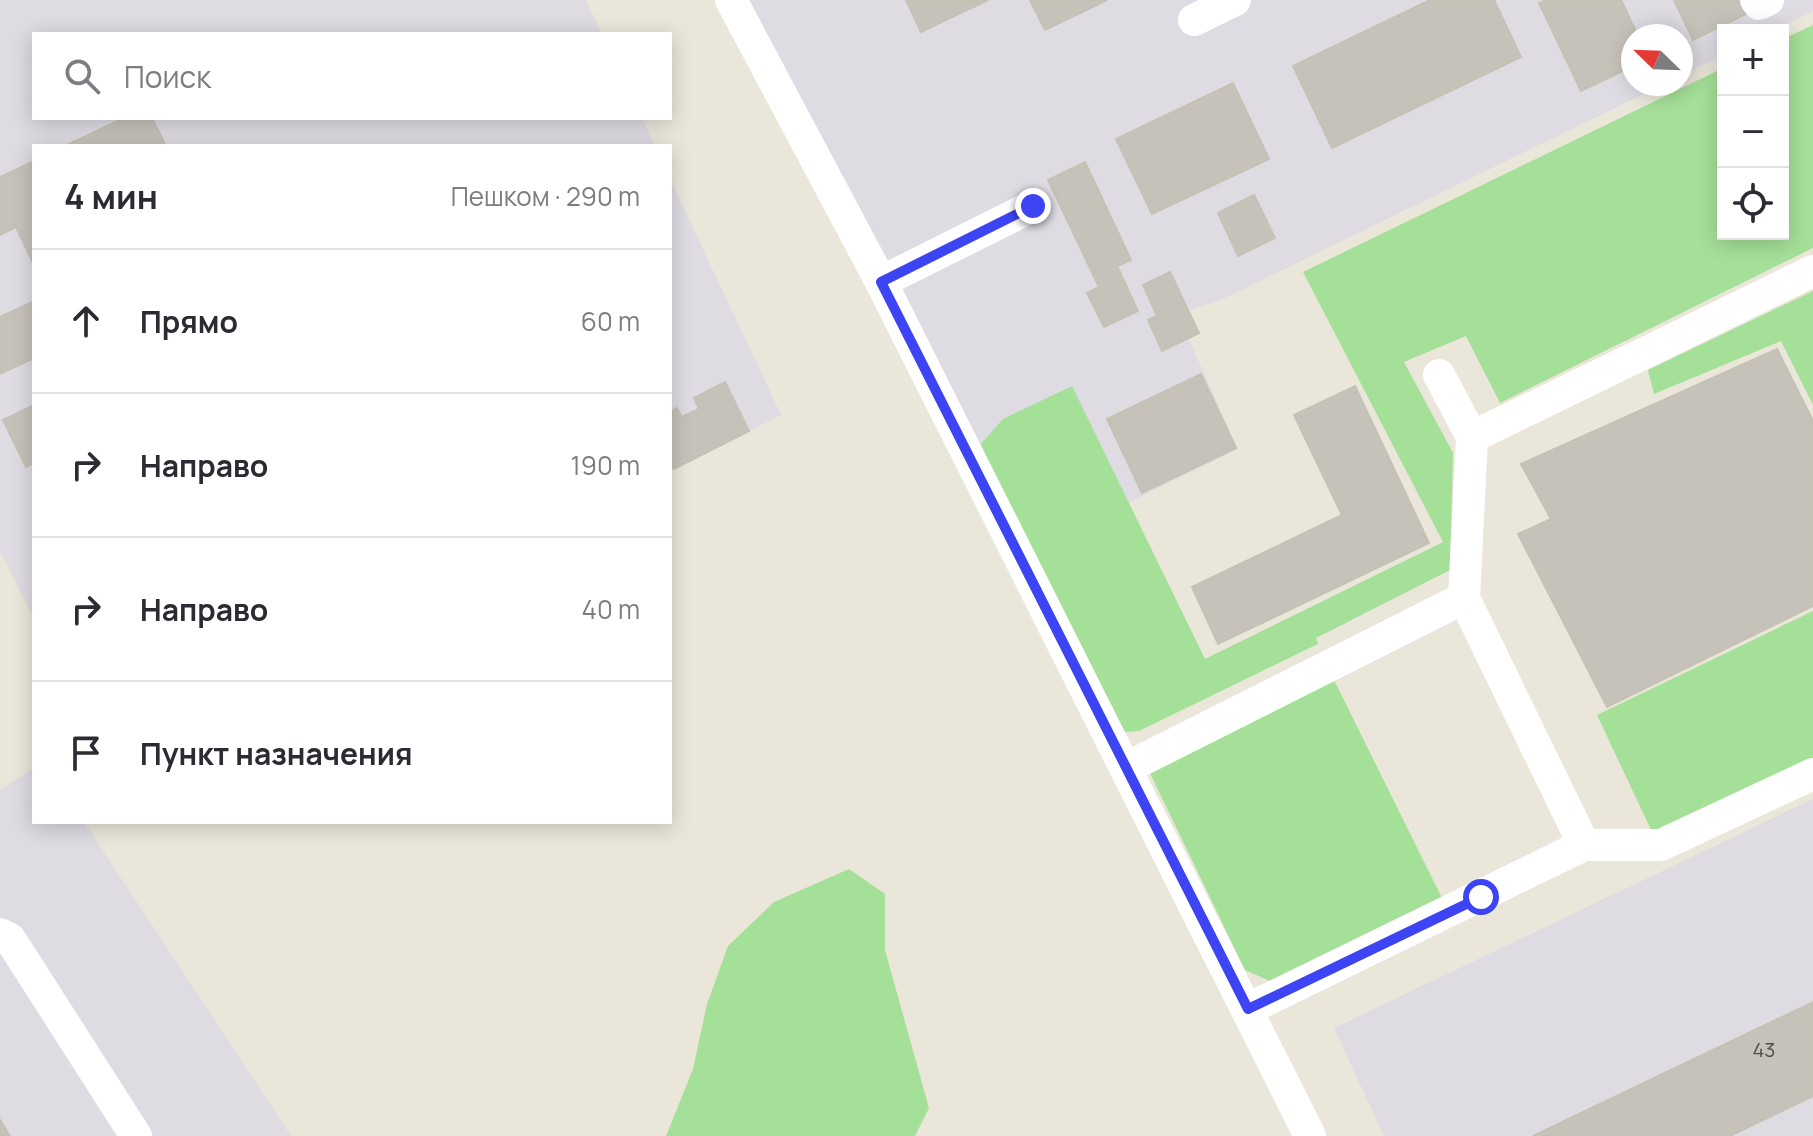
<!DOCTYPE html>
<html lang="ru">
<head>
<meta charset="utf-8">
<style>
	:root { --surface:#fff; --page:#f2f2f3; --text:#2b2b33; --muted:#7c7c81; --line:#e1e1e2 }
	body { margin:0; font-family:Manrope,sans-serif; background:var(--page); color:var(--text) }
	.controls { position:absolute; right:24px; top:24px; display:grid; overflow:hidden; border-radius:0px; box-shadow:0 4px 20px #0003 }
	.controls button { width:72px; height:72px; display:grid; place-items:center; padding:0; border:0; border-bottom:2px solid var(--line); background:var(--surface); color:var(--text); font:40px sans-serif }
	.compass { position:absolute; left:1621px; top:24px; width:72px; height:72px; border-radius:50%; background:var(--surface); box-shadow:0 4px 20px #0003; rotate:293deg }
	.stop { position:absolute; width:24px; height:24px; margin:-18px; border:6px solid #3d44f4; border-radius:50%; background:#fff }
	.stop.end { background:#3d44f4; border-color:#fff; box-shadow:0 2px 8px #0008 }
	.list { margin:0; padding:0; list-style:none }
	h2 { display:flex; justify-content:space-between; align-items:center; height:104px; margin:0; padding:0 32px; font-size:34px }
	h2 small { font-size:26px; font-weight:400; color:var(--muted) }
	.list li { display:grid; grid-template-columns:52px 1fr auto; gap:24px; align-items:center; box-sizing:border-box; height:144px; padding:0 32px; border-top:2px solid var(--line) }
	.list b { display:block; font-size:30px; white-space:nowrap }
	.list em { font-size:26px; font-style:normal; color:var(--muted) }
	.icon { flex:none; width:44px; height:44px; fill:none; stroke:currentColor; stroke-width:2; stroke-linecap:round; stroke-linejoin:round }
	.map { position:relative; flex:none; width:1813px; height:1136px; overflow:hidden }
	.search { position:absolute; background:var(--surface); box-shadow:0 4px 20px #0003; left:32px; top:32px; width:640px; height:88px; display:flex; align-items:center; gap:20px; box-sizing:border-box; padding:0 28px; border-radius:0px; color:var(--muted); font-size:30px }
	.panel { position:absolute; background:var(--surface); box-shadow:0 4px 20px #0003; left:32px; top:144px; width:640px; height:680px; border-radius:0px }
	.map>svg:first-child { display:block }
	.industrial { fill:#dedbe3 }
	.green { fill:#a5e098 }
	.building { fill:#c6c2ba; stroke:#c5c2b4; stroke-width:2 }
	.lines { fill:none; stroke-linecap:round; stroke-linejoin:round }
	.minor { stroke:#fff; stroke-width:32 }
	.route { stroke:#3d44f4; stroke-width:10 }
	.labels { text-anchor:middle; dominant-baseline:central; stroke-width:7; stroke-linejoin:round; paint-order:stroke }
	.number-label { font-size:20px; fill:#504e4c }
</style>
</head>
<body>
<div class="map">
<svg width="1813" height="1136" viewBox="0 0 1813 1136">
	<rect width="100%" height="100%" fill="#eae6da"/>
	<!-- industrial -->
	<path class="industrial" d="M0,0H586L602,34H34V118H642L655,146H34V618L0,551Z
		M750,0H1813V11L1775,30H1723V55L1681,76V36H1633V84H1664L1227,297L1178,315L1238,449L1124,505L1033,561Z
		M670,179L781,415L670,471Z
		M34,768V822H84L291,1136H0V790Z
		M1813,799V1136H1384L1334,1028Z"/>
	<!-- green -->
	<path class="green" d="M1813,25V248L1500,403L1466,336L1404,362L1453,453L1450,570L1316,638L1318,644L1139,731L1126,732L1118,727L980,445L1003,419L1072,386L1205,659L1443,542L1303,272L1723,68V234H1783V39Z
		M1813,291V405L1781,341L1654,394L1648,370Z
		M1813,611V759L1653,834L1597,715Z
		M1332,676L1442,898L1274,983L1245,970L1147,767Z
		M849,869L885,894V950L929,1108L915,1136H666L693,1069L707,1004L728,946L774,902Z"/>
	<!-- building -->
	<path class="building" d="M906,0H988L921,32Z
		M1030,0H1107L1045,30Z
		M1430,0H1494L1521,57L1332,148L1293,66Z
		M1546,0H1621L1638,36H1633V66L1581,91L1539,3Z
		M1674,0H1747L1752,11L1693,40Z
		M1233,83L1269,159L1152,214L1116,139Z
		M124,118H152L166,146H65Z
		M34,161V265L16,227L0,235V177Z
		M1085,162L1131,260L1117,266L1138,311L1104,327L1087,293L1099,287L1048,180Z
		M1254,195L1275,238L1238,256L1218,213Z
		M1170,272L1199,333L1162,351L1148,320L1157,316L1143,285Z
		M34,301V358L0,374V317Z
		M1777,349L1813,421V606L1607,707L1518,534L1551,519L1521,464Z
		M1201,374L1236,448L1142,493L1107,419Z
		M725,382L749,431L674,469L670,460V412L677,408L682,417L699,409L694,398Z
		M1355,386L1429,543L1218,644L1192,587L1342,515L1294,415Z
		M34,405V463L26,467L3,420Z
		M1813,1002V1096L1730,1136H1533Z
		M0,1120L10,1136H0Z"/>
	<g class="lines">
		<!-- minor -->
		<path class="minor" d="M731,0L881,282L1310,1136
			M1756,0L1759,4L1768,0
			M1194,20L1235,0
			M881,282L1033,206
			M1439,375L1472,437
			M1126,768L1464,598
			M1584,845H1661L1813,774
			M0,934L10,939L136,1136
			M1248,1009L1584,845L1464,598L1472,437L1813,271"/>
	</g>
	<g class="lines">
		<!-- route -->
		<path class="route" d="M1033,206L881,282L1248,1009L1481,897"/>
	</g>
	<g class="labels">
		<!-- number labels -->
		<g class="number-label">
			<text x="1764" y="1049">43</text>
		</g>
	</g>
</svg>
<div class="controls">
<button>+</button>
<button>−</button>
<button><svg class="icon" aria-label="locate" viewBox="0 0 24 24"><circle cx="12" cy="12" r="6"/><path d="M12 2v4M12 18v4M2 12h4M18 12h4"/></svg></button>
</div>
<svg class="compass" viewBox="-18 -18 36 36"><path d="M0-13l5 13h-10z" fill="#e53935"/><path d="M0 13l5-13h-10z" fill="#7c7c81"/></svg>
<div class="stop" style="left:1481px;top:897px"></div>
<div class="stop end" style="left:1033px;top:206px"></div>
<div class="search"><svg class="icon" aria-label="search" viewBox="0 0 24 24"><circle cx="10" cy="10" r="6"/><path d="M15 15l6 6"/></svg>Поиск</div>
<section class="panel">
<h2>4 мин<small>Пешком · 290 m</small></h2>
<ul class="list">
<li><svg class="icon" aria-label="ahead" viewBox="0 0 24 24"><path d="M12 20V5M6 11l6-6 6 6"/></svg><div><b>Прямо</b></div><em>60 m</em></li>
<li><svg class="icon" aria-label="right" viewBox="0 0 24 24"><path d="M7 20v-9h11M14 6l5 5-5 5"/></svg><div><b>Направо</b></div><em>190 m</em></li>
<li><svg class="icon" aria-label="right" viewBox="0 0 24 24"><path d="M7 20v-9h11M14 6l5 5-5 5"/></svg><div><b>Направо</b></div><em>40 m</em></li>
<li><svg class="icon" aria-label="arrive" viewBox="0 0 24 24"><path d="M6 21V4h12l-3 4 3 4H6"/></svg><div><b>Пункт назначения</b></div></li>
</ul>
</section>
</div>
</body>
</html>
